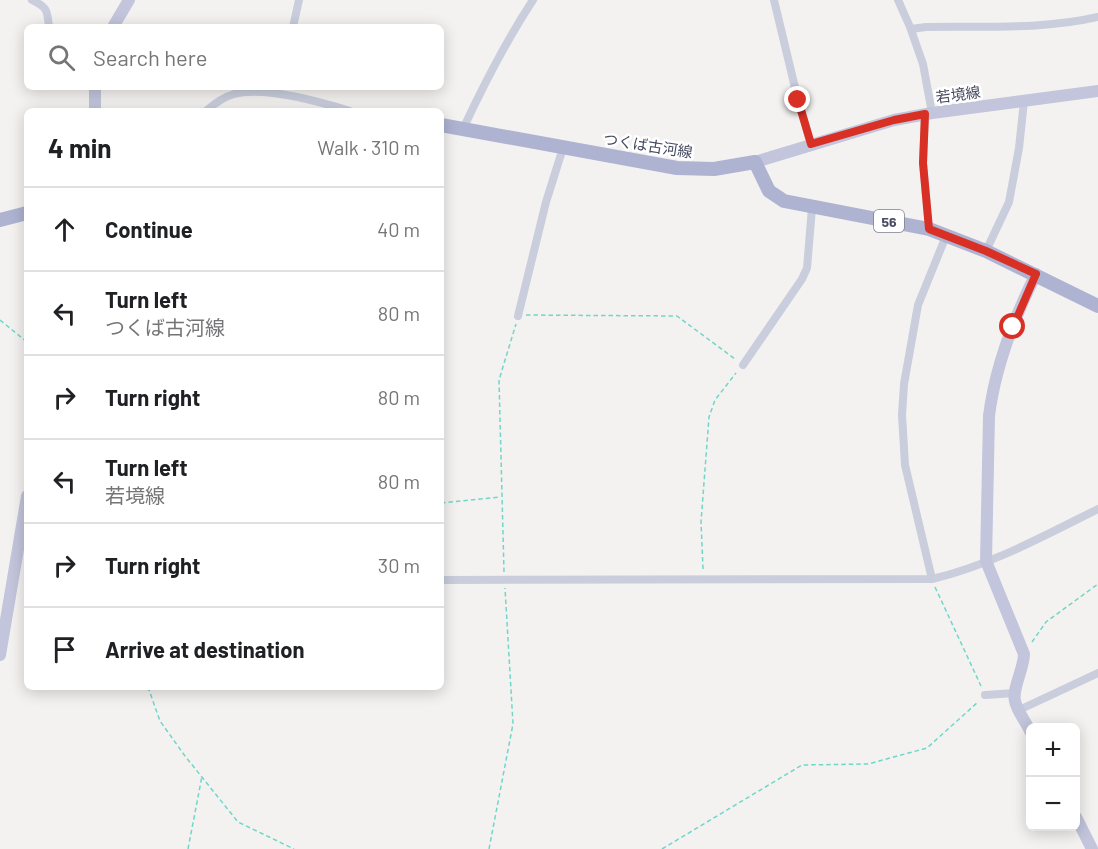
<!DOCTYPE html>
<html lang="en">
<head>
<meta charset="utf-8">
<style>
	:root { --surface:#fff; --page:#f6f6f6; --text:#202124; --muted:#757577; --line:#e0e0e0 }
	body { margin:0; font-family:Barlow,"Noto Sans JP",sans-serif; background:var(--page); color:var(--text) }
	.controls { position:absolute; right:18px; bottom:18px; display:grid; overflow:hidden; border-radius:9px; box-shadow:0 3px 15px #0003 }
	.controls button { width:54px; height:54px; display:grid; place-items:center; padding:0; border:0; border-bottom:2px solid var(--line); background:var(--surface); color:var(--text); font:30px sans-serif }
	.stop { position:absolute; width:18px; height:18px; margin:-14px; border:4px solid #d93025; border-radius:50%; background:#fff }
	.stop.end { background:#d93025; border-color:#fff; box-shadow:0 2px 6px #0008 }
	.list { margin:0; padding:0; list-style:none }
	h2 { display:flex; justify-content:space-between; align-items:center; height:78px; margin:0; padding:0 24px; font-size:26px }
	h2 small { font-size:20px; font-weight:400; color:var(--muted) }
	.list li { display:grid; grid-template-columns:39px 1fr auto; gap:18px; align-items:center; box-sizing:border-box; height:84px; padding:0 24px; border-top:2px solid var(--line) }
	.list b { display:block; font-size:22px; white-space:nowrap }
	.list p { margin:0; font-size:20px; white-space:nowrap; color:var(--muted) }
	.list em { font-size:20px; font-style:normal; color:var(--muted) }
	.icon { flex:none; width:33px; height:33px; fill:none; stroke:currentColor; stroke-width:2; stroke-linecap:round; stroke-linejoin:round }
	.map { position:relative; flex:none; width:1098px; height:849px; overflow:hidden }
	.search { position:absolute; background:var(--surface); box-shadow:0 3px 15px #0003; left:24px; top:24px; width:420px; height:66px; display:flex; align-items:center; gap:15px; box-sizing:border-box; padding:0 21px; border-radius:9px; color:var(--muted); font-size:22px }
	.panel { position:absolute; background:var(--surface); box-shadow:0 3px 15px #0003; left:24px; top:108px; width:420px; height:582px; border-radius:9px }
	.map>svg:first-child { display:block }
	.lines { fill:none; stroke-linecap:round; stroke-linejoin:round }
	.path { stroke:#70d6c9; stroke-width:1.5; stroke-dasharray:4.5 3; stroke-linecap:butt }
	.street { stroke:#c9cddc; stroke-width:8 }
	.secondary { stroke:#c2c5db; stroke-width:12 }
	.primary { stroke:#aeb3d2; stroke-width:14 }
	.route { stroke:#d93025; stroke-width:8 }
	.labels { text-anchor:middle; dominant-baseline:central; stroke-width:5; stroke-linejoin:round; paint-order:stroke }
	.shield { fill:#fff; stroke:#7e8190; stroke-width:1.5 }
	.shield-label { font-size:14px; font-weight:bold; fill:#474b61 }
	.street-label { font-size:15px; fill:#474b61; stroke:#fff }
</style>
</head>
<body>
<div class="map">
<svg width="1098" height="849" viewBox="0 0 1098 849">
	<rect width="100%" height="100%" fill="#f3f2f1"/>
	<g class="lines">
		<!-- path -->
		<path class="path" d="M526,315L677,316L735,359
			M0,320L27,342
			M441,503L500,497
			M703,569L701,522L709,417L715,400L736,373
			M504,572L499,380L516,324
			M935,587L981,686
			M1032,642L1046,622L1098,584
			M148,687L160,721L185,756L238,822L294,849
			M188,849L202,776
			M489,849L513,724L505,588
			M662,849L802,765L868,764L927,748L978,702"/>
		<!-- street -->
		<path class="street" d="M32,0C48,8 47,10 49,27
			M774,0L798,100L811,144
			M898,0L910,27L923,64L932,113
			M293,27L299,0
			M911,29L926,27C983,26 1042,30 1098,17
			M206,111C214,104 223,97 234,94C263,86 321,102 350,111
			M925,114L923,163L929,229
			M463,129C484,84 506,41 533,0
			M986,251L1009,202L1019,148L1024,101
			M518,316L546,202L563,148
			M743,365L802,279L807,268L812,208
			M932,579L905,465L902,415L904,384L918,305L946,236
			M441,580L932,579C991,565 1044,536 1098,509
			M985,695L1015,693
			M1019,710L1098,673"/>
		<!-- secondary -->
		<path class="secondary" d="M113,27L129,0
			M95,111V87
			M755,162L894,120L932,113L1098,91
			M0,655L27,496
			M1030,731C1026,722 1017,711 1015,701C1012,689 1024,668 1024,654L986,561L989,416C995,367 1014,318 1036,274
			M1076,817L1092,849"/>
		<!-- primary -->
		<path class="primary" d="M441,125L677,168L714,169L755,162L769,191L784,201L929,229L986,251L1098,306
			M0,220L27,213"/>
	</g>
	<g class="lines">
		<!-- route -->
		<path class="route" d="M798,100L811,144L894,120L925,114L923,163L929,229L986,251L1036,274L1013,327"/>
	</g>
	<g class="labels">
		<!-- shield labels -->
		<rect class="shield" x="874" y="210" width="30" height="22" rx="4.5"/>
		<g class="shield-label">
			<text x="889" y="221">56</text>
		</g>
		<!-- street labels -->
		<g class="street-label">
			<text transform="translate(958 94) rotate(-8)">若境線</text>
			<text transform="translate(648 145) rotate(9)">つくば古河線</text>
		</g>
	</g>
</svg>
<div class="controls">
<button>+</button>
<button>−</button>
</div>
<div class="stop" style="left:1013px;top:327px"></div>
<div class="stop end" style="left:798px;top:100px"></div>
<div class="search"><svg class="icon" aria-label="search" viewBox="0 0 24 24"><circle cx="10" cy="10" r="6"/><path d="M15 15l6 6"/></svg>Search here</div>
<section class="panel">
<h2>4 min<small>Walk · 310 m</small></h2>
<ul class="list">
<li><svg class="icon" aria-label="ahead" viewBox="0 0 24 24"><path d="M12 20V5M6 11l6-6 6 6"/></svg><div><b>Continue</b></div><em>40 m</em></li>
<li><svg class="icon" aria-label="left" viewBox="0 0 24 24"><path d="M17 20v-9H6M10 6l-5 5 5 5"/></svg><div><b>Turn left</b><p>つくば古河線</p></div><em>80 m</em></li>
<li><svg class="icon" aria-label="right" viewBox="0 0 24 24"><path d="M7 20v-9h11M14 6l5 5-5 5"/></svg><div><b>Turn right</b></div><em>80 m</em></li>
<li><svg class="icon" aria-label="left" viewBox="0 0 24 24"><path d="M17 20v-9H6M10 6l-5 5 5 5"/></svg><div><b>Turn left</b><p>若境線</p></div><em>80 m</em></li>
<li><svg class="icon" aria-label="right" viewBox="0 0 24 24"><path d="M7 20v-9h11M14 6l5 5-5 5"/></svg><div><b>Turn right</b></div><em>30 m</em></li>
<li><svg class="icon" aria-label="arrive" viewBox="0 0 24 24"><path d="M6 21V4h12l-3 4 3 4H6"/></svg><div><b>Arrive at destination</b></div></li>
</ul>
</section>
</div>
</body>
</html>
